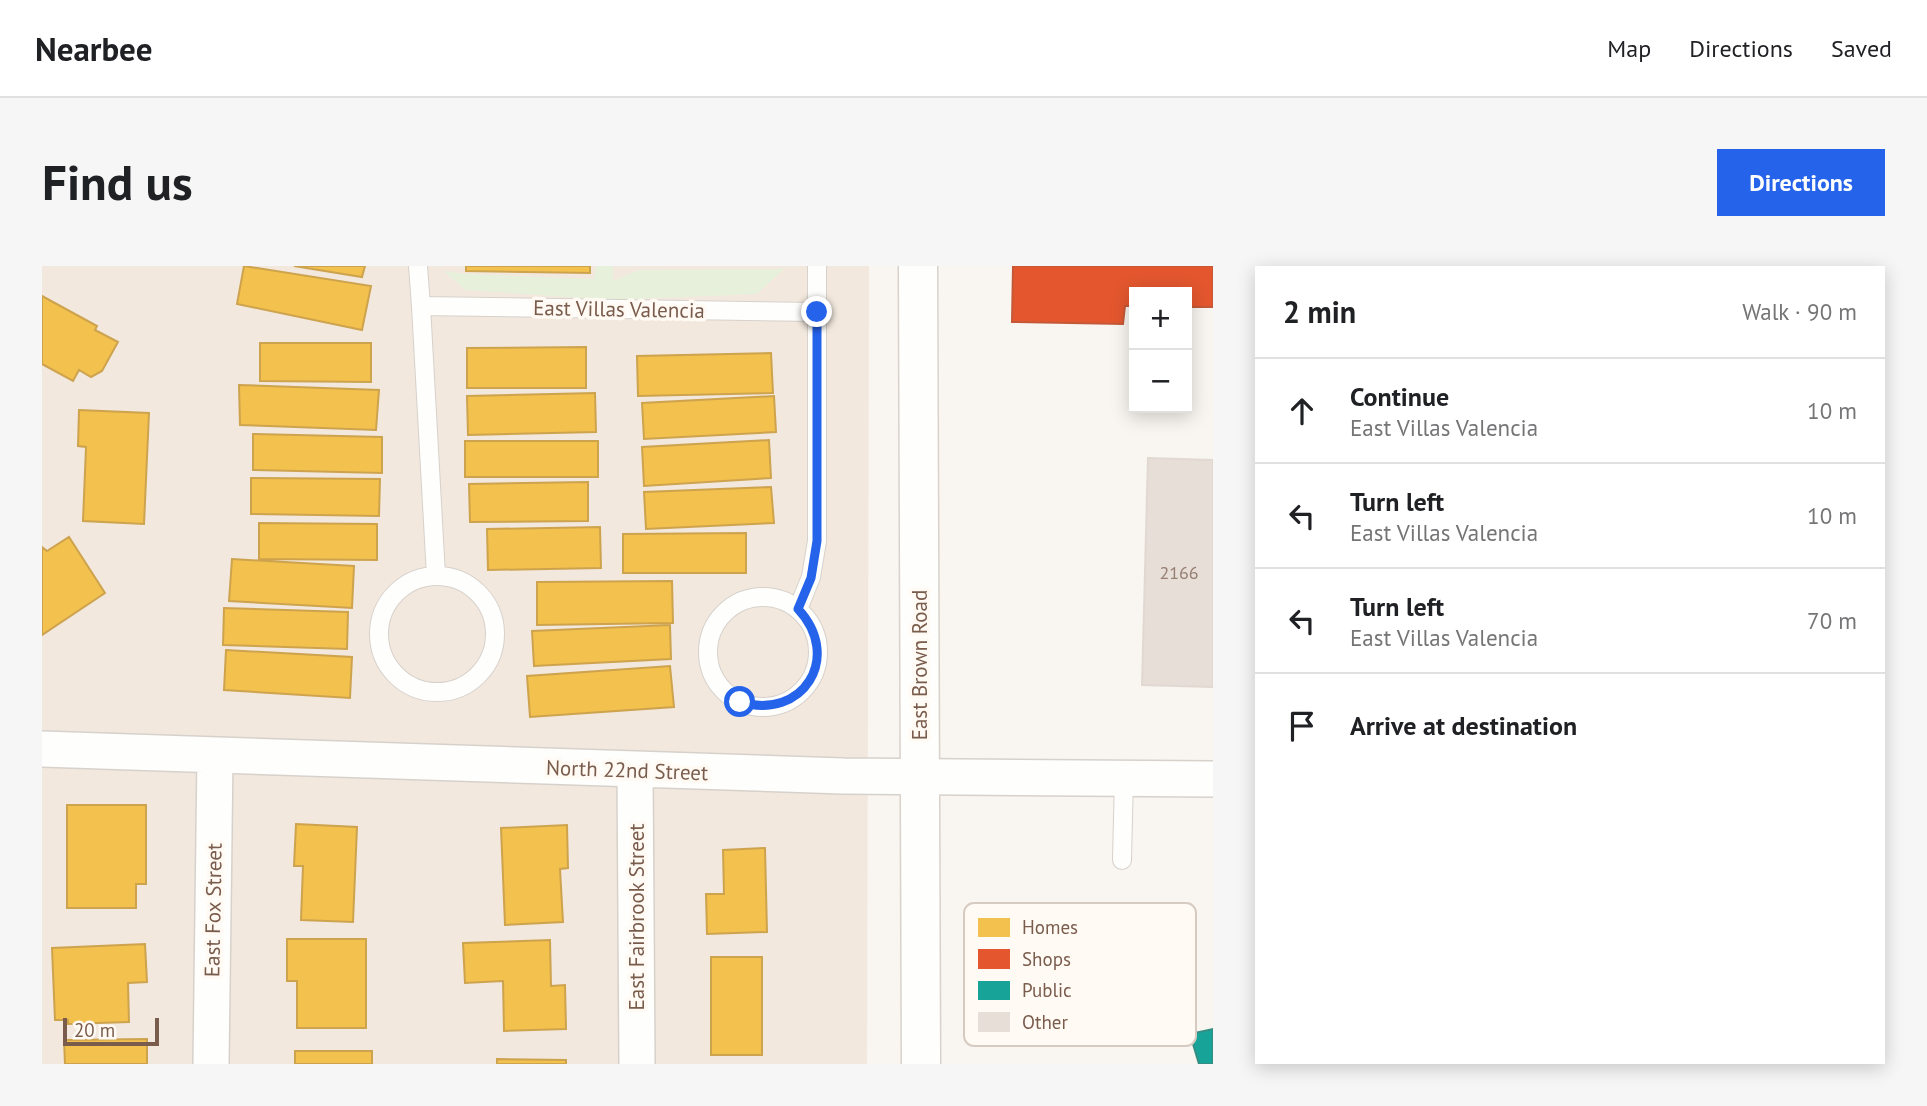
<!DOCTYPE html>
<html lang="en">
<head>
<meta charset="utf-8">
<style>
	:root { --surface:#fff; --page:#f6f6f6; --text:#202124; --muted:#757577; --line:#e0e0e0; --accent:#2563eb }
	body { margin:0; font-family:"PT Sans",sans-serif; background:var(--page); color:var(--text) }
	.controls { position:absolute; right:21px; top:21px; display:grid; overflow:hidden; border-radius:0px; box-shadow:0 4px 18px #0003 }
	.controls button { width:63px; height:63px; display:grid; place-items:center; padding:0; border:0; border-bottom:2px solid var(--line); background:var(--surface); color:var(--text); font:35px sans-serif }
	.scale { position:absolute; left:21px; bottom:18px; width:96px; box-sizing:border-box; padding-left:7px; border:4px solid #7a5c4d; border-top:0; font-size:19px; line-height:24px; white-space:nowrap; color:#7a5c4d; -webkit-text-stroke:5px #fffaf3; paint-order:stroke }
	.stop { position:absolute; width:21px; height:21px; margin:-16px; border:5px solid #2563eb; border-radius:50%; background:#fff }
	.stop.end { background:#2563eb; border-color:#fff; box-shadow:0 2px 7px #0008 }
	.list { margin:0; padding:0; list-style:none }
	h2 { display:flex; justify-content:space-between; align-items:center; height:91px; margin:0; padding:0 28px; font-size:30px }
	h2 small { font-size:23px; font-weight:400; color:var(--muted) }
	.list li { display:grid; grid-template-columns:46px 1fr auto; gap:21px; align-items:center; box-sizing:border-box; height:105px; padding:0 28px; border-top:2px solid var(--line) }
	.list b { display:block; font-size:26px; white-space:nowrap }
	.list p { margin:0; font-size:23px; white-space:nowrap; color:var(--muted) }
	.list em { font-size:23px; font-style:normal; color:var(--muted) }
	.icon { flex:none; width:38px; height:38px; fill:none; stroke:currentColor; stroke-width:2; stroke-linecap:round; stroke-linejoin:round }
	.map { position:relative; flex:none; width:1171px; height:798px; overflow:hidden; border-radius:0px }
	header { display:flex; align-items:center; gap:42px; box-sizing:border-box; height:98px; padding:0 35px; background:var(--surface); border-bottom:2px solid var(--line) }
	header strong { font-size:33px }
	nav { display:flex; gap:38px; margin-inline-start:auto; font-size:24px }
	.intro { display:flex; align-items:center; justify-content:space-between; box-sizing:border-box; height:168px; padding:0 42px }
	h1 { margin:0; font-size:49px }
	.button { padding:18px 32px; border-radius:0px; background:var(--accent); color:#fff; font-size:24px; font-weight:700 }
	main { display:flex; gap:42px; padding:0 42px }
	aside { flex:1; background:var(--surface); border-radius:0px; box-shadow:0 4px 18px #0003 }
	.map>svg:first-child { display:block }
	.residential { fill:#f2e8de }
	.green { fill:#e7f0db }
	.homes { fill:#f2c14e; stroke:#cea34e; stroke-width:2 }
	.shops { fill:#e4572e; stroke:#c45837; stroke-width:2 }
	.public { fill:#17a398; stroke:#358e82; stroke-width:2 }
	.building { fill:#e6ded7; stroke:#e2d8d2; stroke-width:2 }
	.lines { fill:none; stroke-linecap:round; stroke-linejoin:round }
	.service-casing { stroke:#d7d1cb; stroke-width:20 }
	.minor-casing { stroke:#d7d1cb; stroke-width:38 }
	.secondary-casing { stroke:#d9d2cb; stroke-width:41 }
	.service { stroke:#fefefd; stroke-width:18 }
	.minor { stroke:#fefefd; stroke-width:35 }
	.secondary { stroke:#fefefd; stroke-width:38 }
	.route { stroke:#2563eb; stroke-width:9 }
	.labels { text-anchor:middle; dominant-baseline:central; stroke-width:7; stroke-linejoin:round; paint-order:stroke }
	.number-label { font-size:18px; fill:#977e72 }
	.street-label { font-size:21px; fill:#7a5c4d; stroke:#fffaf3 }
	.key { fill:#fffaf3; stroke:#d7cbc1; stroke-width:2 }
	.key-label { font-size:19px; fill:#7a5c4d }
</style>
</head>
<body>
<header>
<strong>Nearbee</strong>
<nav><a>Map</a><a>Directions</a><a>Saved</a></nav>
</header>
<div class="intro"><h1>Find us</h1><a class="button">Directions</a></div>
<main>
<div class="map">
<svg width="1171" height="798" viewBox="0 0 1171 798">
	<rect width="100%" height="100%" fill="#f9f5f0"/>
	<!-- residential -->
	<path class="residential" d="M0,0H827L825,798H0Z"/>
	<!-- green -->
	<path class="green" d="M554,0H571V15L597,4L742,3L715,28L568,34L423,24L402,5L424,8L552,13Z"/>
	<!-- homes -->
	<path class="homes" d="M202,0L329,20L320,64L195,38Z
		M252,0H323L320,11Z
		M424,0H548V7L424,5Z
		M0,30L55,60L53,64L76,76L60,105L49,111L37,104L31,115L0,98Z
		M218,77H329V116L218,115Z
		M544,81V122H425V82Z
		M729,87L731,127L596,130L595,90Z
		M197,119L337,124L334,164L198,159Z
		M553,127L554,166L426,169L425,130Z
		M732,130L734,166L602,173L600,137Z
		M37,144L107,147L102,258L41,255L44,181L36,180Z
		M211,168L340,171V207L211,204Z
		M727,174L729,212L602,220L600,181Z
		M423,175H556V211H423Z
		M209,212L338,213L337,250L209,248Z
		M546,216V255L428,256L427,218Z
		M729,221L732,257L604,263L602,226Z
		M217,257L335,258V294L217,293Z
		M558,261L559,302L446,304L445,263Z
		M704,267V307H581V268Z
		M27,271L63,327L0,369V281L5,285Z
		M190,293L312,300L310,342L187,335Z
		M630,315L631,357L495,359V316Z
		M182,342L306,346L305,383L181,379Z
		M628,359L629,393L492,400L490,365Z
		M184,384L310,391L308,432L182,424Z
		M628,400L632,441L488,451L485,410Z
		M25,539H104V618H94V642H25Z
		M254,558L315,561L311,656L259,654L261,600H252Z
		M525,559L526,602L518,603L521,656L463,659L459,562Z
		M723,582L725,666L665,668L664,628H682L681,584Z
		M245,673H324V762H255V715H245Z
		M508,674L509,720L523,719L524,763L462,765L461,715L423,717L421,677Z
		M103,678L105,716L86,717L87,756L26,758V754H13L10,682Z
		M669,691H720V789H669Z
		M105,773V798H23L22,774Z
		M253,785H330V798H253Z
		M455,793L524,794V798H455Z"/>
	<!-- shops -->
	<path class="shops" d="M971,0H1171V41H1145V26H1092V40H1083L1081,58L970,56Z"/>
	<!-- public -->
	<path class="public" d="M1171,763V798H1157L1148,768Z"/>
	<!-- building -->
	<path class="building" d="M1106,192L1171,194V421L1100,419Z"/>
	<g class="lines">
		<defs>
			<path id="service" d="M376,0L379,40L775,46
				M379,40L394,310
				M337 368a58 58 0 1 1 116 0a58 58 0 1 1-116 0Z
				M666 386a55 55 0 1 1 110 0a55 55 0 1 1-110 0Z
				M756,343L769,311L775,275V0
				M1080,594L1082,512"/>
			<path id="minor" d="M0,483L801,510L1171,513
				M593,505L595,798
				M169,798L173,490"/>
			<path id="secondary" d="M876,0L879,798"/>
		</defs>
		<!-- service casing -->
		<use href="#service" class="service-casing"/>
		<!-- minor casing -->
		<use href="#minor" class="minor-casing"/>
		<!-- secondary casing -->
		<use href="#secondary" class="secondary-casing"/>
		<!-- service -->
		<use href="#service" class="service"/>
		<!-- minor -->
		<use href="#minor" class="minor"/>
		<!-- secondary -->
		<use href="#secondary" class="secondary"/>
	</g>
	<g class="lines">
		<!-- route -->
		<path class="route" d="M698,436C761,455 801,391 756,343L769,312L775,275V46"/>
	</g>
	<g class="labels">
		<!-- number labels -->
		<g class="number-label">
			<text x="1137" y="306">2166</text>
		</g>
		<!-- street labels -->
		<g class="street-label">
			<text transform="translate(577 43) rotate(1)">East Villas Valencia</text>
			<text transform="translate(877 399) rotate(-90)">East Brown Road</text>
			<text transform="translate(585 504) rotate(2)">North 22nd Street</text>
			<text transform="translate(171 644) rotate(-89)">East Fox Street</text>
			<text transform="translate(594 651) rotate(-90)">East Fairbrook Street</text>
		</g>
	</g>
	<!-- legend -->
	<rect x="922" y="637" width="232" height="143" rx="10" class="key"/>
	<rect x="936" y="652" width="32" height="19" fill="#f2c14e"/>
	<rect x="936" y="683" width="32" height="20" fill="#e4572e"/>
	<rect x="936" y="715" width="32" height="19" fill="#17a398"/>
	<rect x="936" y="746" width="32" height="20" fill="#e6ded7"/>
	<g class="key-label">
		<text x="980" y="668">Homes</text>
		<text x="980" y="700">Shops</text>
		<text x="980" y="731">Public</text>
		<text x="980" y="763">Other</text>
	</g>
</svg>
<div class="controls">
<button>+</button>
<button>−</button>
</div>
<div class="scale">20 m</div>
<div class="stop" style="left:698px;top:436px"></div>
<div class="stop end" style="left:775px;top:46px"></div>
</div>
<aside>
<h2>2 min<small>Walk · 90 m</small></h2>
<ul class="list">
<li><svg class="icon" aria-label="ahead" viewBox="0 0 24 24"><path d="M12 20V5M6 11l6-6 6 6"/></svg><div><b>Continue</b><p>East Villas Valencia</p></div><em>10 m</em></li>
<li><svg class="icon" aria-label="left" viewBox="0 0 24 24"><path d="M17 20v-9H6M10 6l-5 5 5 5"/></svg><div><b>Turn left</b><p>East Villas Valencia</p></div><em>10 m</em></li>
<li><svg class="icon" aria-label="left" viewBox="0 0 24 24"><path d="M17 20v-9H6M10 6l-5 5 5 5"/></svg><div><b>Turn left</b><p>East Villas Valencia</p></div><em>70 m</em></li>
<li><svg class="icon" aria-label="arrive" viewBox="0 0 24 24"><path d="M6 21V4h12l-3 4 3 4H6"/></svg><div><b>Arrive at destination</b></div></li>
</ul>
</aside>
</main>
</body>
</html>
